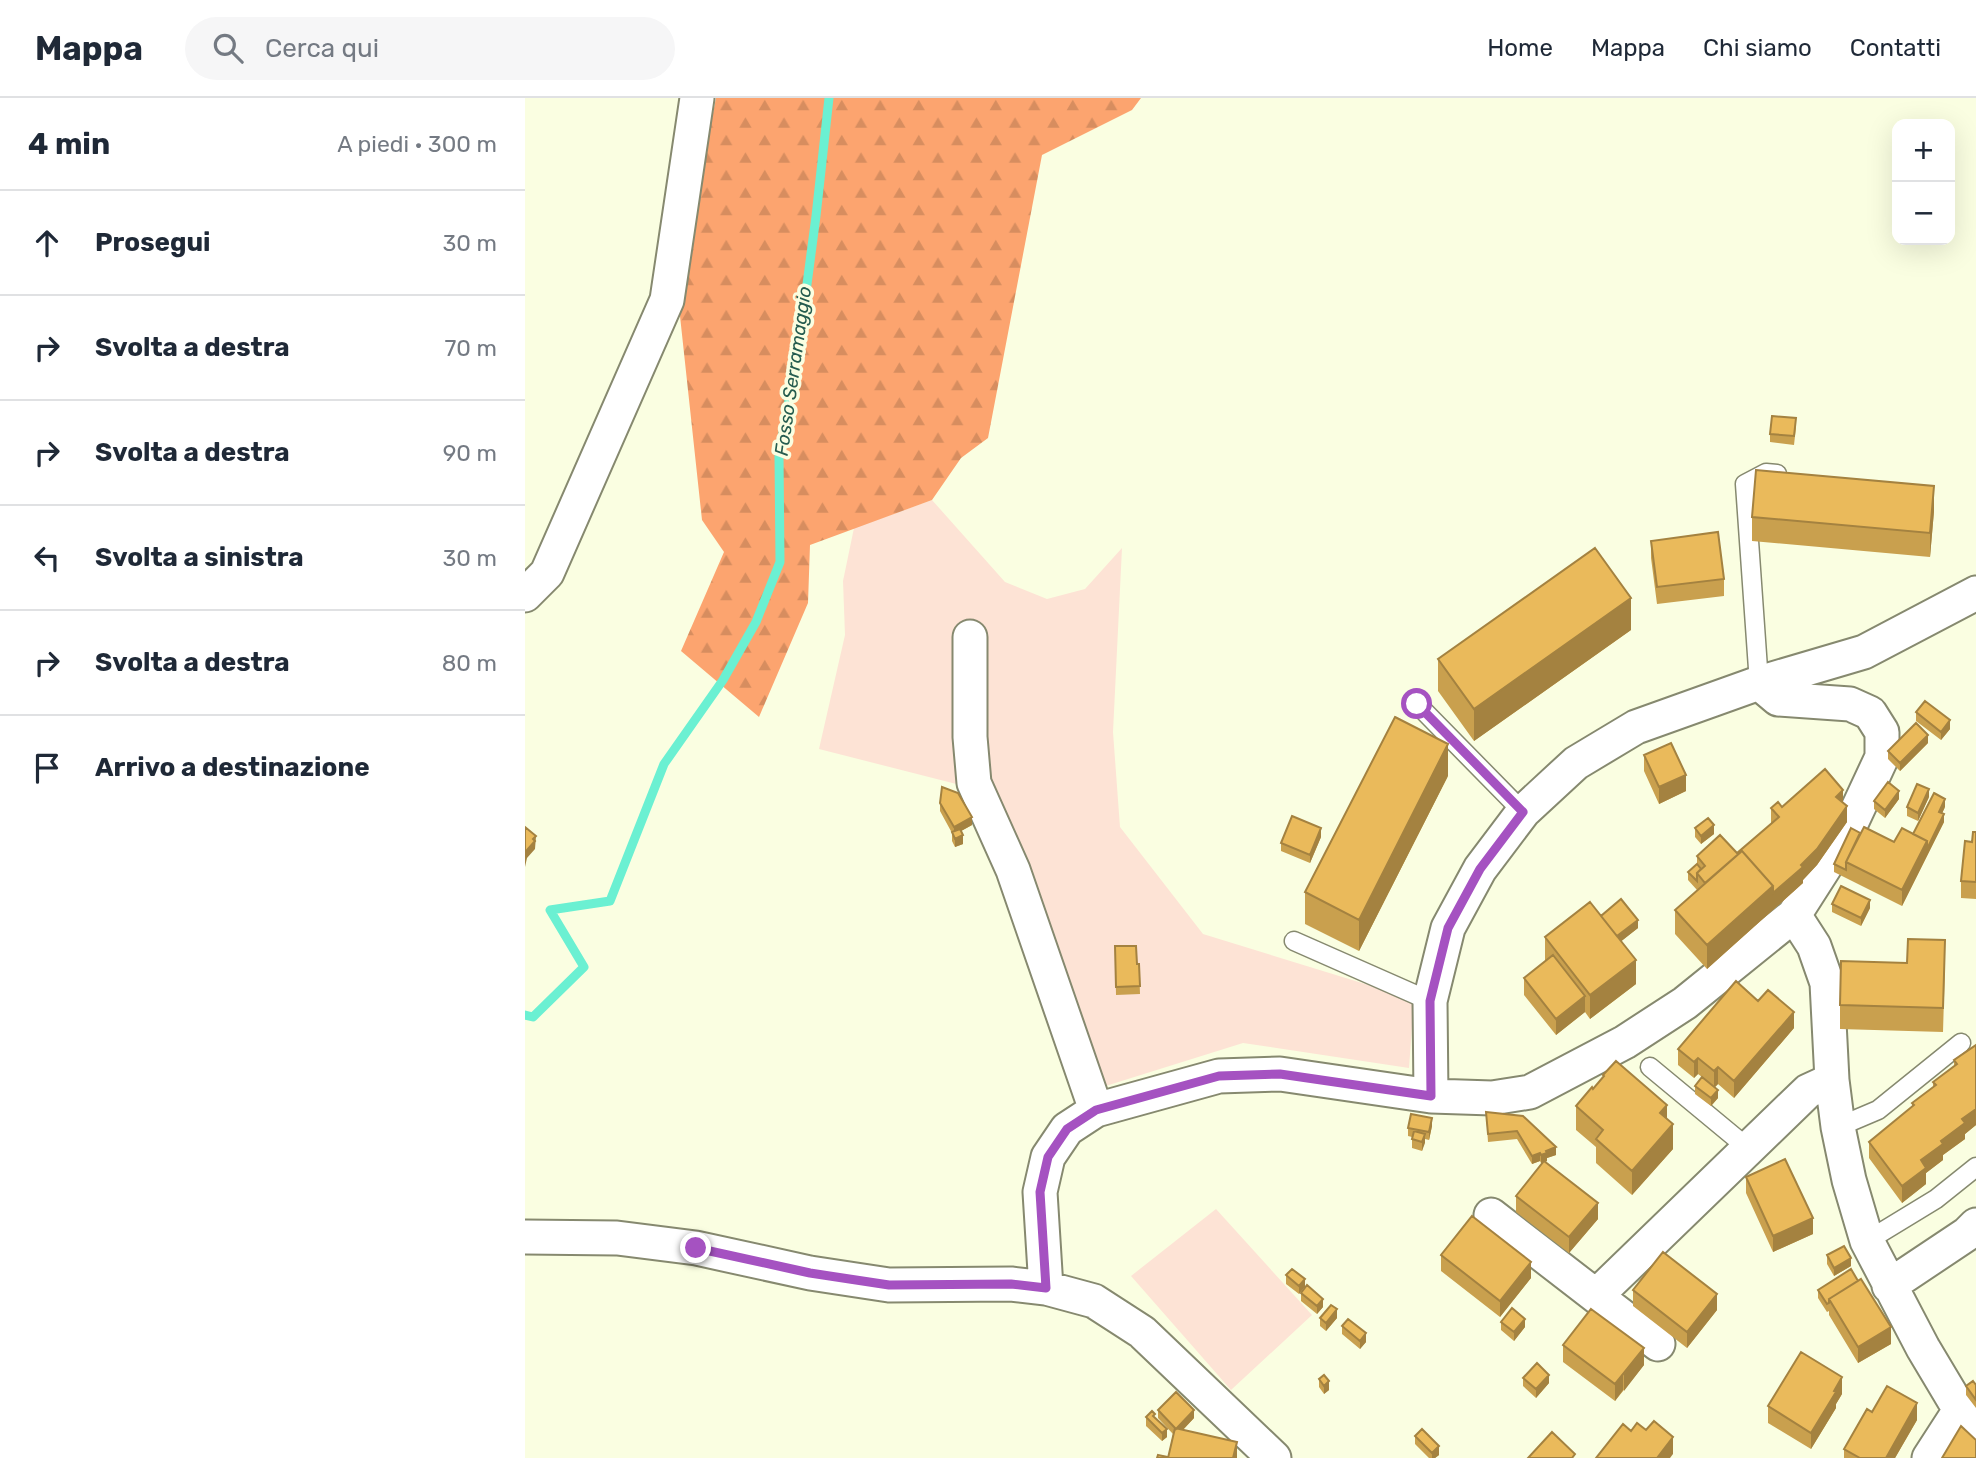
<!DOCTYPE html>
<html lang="it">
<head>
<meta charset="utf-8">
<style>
	:root { --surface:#fff; --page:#f6f6f7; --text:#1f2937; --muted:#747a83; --line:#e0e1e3 }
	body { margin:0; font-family:Rubik,sans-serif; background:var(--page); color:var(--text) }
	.controls { position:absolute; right:21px; top:21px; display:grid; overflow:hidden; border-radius:14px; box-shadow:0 7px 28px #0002 }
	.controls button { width:63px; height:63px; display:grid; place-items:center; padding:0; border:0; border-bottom:2px solid var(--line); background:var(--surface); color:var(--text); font:35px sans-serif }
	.stop { position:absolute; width:21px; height:21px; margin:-16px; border:5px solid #a552c1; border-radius:50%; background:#fff }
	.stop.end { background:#a552c1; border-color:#fff; box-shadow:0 2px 7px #0008 }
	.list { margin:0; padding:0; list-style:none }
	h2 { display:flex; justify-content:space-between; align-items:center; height:91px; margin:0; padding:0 28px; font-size:30px }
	h2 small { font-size:23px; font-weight:400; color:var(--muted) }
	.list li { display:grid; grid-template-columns:46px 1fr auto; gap:21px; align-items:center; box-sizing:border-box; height:105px; padding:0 28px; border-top:2px solid var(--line) }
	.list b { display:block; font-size:26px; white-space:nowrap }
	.list em { font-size:23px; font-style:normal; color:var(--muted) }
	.icon { flex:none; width:38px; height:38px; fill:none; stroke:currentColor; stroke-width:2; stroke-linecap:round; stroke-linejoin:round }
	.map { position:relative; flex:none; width:1451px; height:1360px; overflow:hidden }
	header { display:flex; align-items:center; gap:42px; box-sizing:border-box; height:98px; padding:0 35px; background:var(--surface); border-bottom:2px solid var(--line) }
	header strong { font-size:33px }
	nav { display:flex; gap:38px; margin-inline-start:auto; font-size:24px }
	.search { width:490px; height:63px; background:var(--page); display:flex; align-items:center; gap:18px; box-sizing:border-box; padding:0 24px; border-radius:38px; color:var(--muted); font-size:26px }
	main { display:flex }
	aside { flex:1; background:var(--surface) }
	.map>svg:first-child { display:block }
	.grass { fill:#fde3d5 }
	.forest { fill:url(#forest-firs) }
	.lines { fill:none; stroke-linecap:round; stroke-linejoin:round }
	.stream { stroke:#6bf0d2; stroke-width:9 }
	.lane-casing { stroke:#86896f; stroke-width:21 }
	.street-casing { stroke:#86896f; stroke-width:37 }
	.lane { stroke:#fff; stroke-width:18 }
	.street { stroke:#fff; stroke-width:33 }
	.wall { fill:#c9a04e }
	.shaded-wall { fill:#a48240 }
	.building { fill:#eaba5b; stroke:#a48240; stroke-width:2 }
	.route { stroke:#a552c1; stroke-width:9 }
	.labels { text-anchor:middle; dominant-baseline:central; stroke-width:7; stroke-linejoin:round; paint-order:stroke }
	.water-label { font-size:19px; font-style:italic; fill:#255c4f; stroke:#fafee1 }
</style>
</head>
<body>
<header>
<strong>Mappa</strong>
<div class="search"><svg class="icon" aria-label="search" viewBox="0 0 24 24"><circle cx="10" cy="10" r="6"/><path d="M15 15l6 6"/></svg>Cerca qui</div>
<nav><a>Home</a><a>Mappa</a><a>Chi siamo</a><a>Contatti</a></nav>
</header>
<main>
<aside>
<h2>4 min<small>A piedi · 300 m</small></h2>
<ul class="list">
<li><svg class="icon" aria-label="ahead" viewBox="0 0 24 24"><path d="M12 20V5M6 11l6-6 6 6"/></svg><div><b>Prosegui</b></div><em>30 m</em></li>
<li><svg class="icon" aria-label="right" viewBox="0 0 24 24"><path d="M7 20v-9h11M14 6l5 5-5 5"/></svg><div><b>Svolta a destra</b></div><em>70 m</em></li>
<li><svg class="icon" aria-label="right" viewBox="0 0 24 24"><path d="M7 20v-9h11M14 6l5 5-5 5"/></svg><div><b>Svolta a destra</b></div><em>90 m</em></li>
<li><svg class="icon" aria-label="left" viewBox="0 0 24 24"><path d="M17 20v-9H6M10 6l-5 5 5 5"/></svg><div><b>Svolta a sinistra</b></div><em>30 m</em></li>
<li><svg class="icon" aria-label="right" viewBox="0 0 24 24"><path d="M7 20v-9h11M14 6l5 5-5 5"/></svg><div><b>Svolta a destra</b></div><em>80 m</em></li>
<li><svg class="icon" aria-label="arrive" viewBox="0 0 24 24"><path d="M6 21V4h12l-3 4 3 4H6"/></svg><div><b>Arrivo a destinazione</b></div></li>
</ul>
</aside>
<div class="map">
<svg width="1451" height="1360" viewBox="0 0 1451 1360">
	<defs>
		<pattern id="forest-firs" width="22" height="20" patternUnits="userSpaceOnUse" patternTransform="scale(1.75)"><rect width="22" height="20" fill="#fca46f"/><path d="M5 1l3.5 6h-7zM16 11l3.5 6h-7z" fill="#d78d5f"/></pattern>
	</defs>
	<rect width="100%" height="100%" fill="#fafee1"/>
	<!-- grass -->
	<path class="grass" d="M407,402L480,484L522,501L560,491L597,450L588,634L595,729L678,836L889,901L884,970L718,945L571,991L447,690L294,651L320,537L318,483L329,430Z
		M691,1111L787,1217L706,1292L606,1178Z"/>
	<!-- forest -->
	<path class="forest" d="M191,0H616L607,12L517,57L463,340L436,360L407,402L285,447L283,505L234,619L156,553L199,454L177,422L155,218L175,80Z"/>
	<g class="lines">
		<!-- stream -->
		<path class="stream" d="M0,917L8,919L59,869L25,812L85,803L139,666L198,582L231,524L255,464L254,357L274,247L291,118L304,0"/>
		<defs>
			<path id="lane" d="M1234,585L1220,386L1241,375L1252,376
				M892,606L998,714
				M769,843L905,903
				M1125,969L1224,1051
				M1313,1029L1353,1012L1436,945
				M1342,1143L1411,1101L1451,1069"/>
			<path id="street" d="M0,497L22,475L142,202L172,0
				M445,539V639L449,685L488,772L571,1012
				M1269,817L1289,848L1302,885L1307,982L1313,1029L1324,1082L1342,1143L1398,1250L1435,1312L1451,1330
				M906,998L905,903L923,830L955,771L998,714L1051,665L1111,629L1234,585L1339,554L1451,495
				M966,1117L1133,1246
				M0,1139L92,1140L171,1150L285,1175L364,1187L486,1186L521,1190L569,1203L617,1234L749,1360
				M1364,1188L1442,1136L1451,1127
				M521,1190L515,1094L523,1059L542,1031L571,1012L694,978L755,976L906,998L967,1000L1005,994L1100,944L1160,905L1269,817L1322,734L1357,659V634L1345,615L1325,606L1253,601L1234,585
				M1071,1198L1283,993L1307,982
				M1404,1360L1435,1312"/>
		</defs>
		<!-- lane casing -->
		<use href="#lane" class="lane-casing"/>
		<!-- street casing -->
		<use href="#street" class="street-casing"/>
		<!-- lane -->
		<use href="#lane" class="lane"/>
		<!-- street -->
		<use href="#street" class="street"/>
	</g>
	<!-- wall -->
	<path class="wall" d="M1271,329L1269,347L1245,344V336Z
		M1409,413L1405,459L1227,443V419Z
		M1126,443L1199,481V498L1132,506L1126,460Z
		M1106,532L949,643L913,593V561Z
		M1391,614L1425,631L1416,642L1391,623Z
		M1403,645L1375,673L1363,661V653Z
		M1119,657L1161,693L1134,706L1119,673Z
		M923,678L834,853L780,826V794Z
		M1404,699L1393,723L1382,718V709Z
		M1374,701L1360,720L1349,711V703Z
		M415,705L447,727L436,733L438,746L430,749L427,743V735L415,713Z
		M1318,705L1322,724L1292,767L1278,782V785L1182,871L1150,836V812L1172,792L1163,782V774L1172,766V758L1212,755L1246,726V710Z
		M1420,709L1417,715L1419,724L1377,808L1309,774V766L1335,735L1369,744L1388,736Z
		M1170,730L1189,736L1176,746L1170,739Z
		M1451,734V801L1436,800V783L1447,744Z
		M796,739L785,765L756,753V745Z
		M1307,806L1345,810L1336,828L1307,814Z
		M1076,818L1113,830L1096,843L1111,886L1065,921L1060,914L1031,937L999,897V880L1020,864V839Z
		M590,848L612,866H614L615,896L591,897Z
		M1382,865L1420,866L1418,934L1315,931V907Z
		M1233,903L1269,930L1209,1000L1193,986L1190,989L1193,1000L1186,1008L1170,996V988L1177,979L1173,976L1169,980L1153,967V951Z
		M1450,943L1451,1027L1440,1036V1041L1418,1057V1062L1401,1075V1086L1377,1105L1344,1060V1044L1387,1009V1005L1408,989V984L1429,968V962L1450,947Z
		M1078,977L1142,1021L1148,1051L1107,1097L1071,1065V1049L1051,1032V1008L1068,991L1078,980Z
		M961,1014L1031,1057L1022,1060V1063L1020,1064L1073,1121L1044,1155L991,1114V1098L1017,1065H1016L1015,1063L1007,1066L992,1041L963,1044Z
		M907,1028L904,1042L900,1041L897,1053L887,1050V1039L883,1038V1030Z
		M1221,1079L1288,1136L1248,1154L1221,1095Z
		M916,1157L1006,1180L975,1219L916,1173Z
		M1302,1157L1326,1168L1309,1178L1302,1166Z
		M761,1177L780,1181L774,1196L761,1186Z
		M1108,1192L1192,1212L1162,1250L1108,1208Z
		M1293,1192L1366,1246L1333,1265L1304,1217V1213L1302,1214L1293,1200Z
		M776,1195L798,1209L792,1216L776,1203Z
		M795,1220H812L801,1233L795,1228Z
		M976,1224L1000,1229L989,1243L976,1232Z
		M817,1228L841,1244L835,1251L817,1236Z
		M1038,1247L1119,1267L1090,1303L1038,1264Z
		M998,1280L1024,1285L1011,1300L998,1288Z
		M794,1281L804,1292L799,1296L794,1289Z
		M1451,1287V1310L1441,1297V1288Z
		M1317,1296L1311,1306V1310L1286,1351L1243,1325V1308Z
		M633,1312L669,1320L658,1332L712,1360L643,1359L648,1336L633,1320Z
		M1347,1314L1392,1322L1370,1360H1319V1351Z
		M621,1319L630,1320L642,1339L637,1343L621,1328Z
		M890,1338L914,1357L910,1360H904L890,1346Z"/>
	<!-- shaded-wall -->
	<path class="shaded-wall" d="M1409,388V413L1405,459V435Z
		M1106,500V532L949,643V611Z
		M1425,622V631L1416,642V634Z
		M1403,637V645L1375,673V665Z
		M923,646V678L834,853V822Z
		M1161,677V693L1134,706V689Z
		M1404,691V699L1393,723V715Z
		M1318,692V709L1311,699Z
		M1374,693V701L1360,720V712Z
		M1420,701V709L1414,722V714Z
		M1322,708V724L1292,767L1278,782V785L1182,871V847L1248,788Z
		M1419,716V724L1377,808V792L1402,743Z
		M447,719V727L429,737V729Z
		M1189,727V736L1176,746V738Z
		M796,730V739L785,765V757Z
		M438,737V746L430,749V741Z
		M11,738L10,751L2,760L0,769V761L2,752Z
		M1345,802V810L1336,828V820Z
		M1113,822V830L1084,853V844Z
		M1111,862V886L1065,921V897Z
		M1060,898V914L1031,937V921Z
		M1269,914V930L1209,1000V983Z
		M1173,960V976L1169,980V964Z
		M1193,969V986L1189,990V973Z
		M1193,992V1000L1186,1008V1000Z
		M1142,1007V1031L1135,1015Z
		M1451,1011V1027L1440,1036V1041L1418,1057V1062L1401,1075V1086L1377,1105V1088L1396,1062L1437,1021Z
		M907,1020V1028L904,1042V1034Z
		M1148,1026V1051L1107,1097V1073Z
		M900,1036V1045L897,1053V1044Z
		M1031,1049V1057L1022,1060V1063L1016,1065V1057L1021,1053Z
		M1015,1055V1063L1007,1066V1058Z
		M1073,1105V1121L1044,1155V1139Z
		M1288,1120V1136L1248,1154V1138Z
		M1326,1160V1168L1309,1178V1170Z
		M1006,1164V1180L975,1219V1203Z
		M780,1181V1189L774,1196V1188Z
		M1192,1196V1212L1162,1250V1234Z
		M798,1201V1209L792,1216V1208Z
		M812,1211V1220L801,1233V1225Z
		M1000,1221V1229L989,1243V1234Z
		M1366,1229V1246L1333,1265V1249Z
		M841,1235V1244L835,1251V1243Z
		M1119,1250V1267L1099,1293V1276Z
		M1098,1275V1292L1090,1303V1286Z
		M1024,1277V1285L1011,1300V1291Z
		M1317,1279V1296L1311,1306V1310L1286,1351V1335Z
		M804,1283V1292L799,1296V1288Z
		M1392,1305V1322L1370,1360H1361Z
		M669,1312V1320L651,1339V1331Z
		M642,1331V1339L637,1343V1335Z
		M1148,1339V1356L1145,1360H1132Z
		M712,1344V1360H708Z
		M914,1348V1357L910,1360H907V1355Z"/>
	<!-- building -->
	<path class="building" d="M1247,318L1271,320L1269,338L1245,336Z
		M1231,372L1409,388L1405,435L1227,419Z
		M1193,434L1199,481L1132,489L1126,443Z
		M1070,450L1106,500L949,611L913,561Z
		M1400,603L1425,622L1416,634L1391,614Z
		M870,619L923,646L834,822L780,794Z
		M1391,625L1403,637L1375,665L1363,653Z
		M1146,645L1161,677L1134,689L1119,657Z
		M1300,671L1318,692L1311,699L1322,708L1292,751L1276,767L1278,769L1248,795V788L1217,753L1180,785L1172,775L1180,768L1172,758L1195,737L1212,755L1254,719L1246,710L1253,704L1257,709Z
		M1363,684L1374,693L1360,712L1349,703Z
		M1392,686L1404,691L1393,715L1382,709Z
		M417,689L433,695L447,719L429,729L415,705Z
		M1409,695L1420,701L1414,714L1419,716L1402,751V743L1388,736Z
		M767,718L796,730L785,757L756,745Z
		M1183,720L1189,727L1176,738L1170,730Z
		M0,729L11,738L8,741L10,743L2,752L0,761Z
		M1339,729L1369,744L1377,730L1402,743L1377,792L1321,764Z
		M1326,730L1335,735L1321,764V772L1309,766Z
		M435,731L438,737L430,741L427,734Z
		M1448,734H1451V784L1436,783L1440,743L1447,744Z
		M1217,753L1248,788L1182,847L1150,812Z
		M1172,766L1176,771L1172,775V783L1163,774Z
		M1316,788L1345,802L1336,820L1307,806Z
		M1096,801L1113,822L1092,838L1076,818Z
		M1065,804L1111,862L1065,897L1020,839Z
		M1383,841L1420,842L1418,910L1315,907L1316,863L1382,865Z
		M590,848H611L612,866H614L615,888L591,889Z
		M1028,857L1060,898L1031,921L999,880Z
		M1211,883L1233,903L1243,892L1269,914L1209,983L1193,969L1189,973L1173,960L1169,964L1153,951Z
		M1451,947V1011L1437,1021L1440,1025L1416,1043L1418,1046L1396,1062L1401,1070L1377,1088L1344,1044L1389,1007L1387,1005L1411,987L1408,984L1432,966L1429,962Z
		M1091,963L1142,1007L1135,1015L1148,1026L1107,1073L1071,1041L1078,1032L1051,1008L1067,989L1068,991L1079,978L1078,977Z
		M1177,979L1193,992L1186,1000L1170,988Z
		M961,1014L998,1018L1031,1049L1021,1053L1022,1055L1016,1057L1015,1055L1007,1058L992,1033L963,1036Z
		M886,1016L907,1020L904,1034L883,1030Z
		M889,1033L900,1036L897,1044L887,1041Z
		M1260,1061L1288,1120L1248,1138L1221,1079Z
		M1019,1063L1073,1105L1044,1139L991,1098Z
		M947,1118L1006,1164L975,1203L916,1157Z
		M1319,1148L1326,1160L1309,1170L1302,1157Z
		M1138,1154L1192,1196L1162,1234L1108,1192Z
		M767,1171L780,1181L774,1188L761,1177Z
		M1326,1171L1333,1183L1304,1201V1205L1302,1206L1293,1192Z
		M1336,1181L1366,1229L1333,1249L1304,1201Z
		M782,1187L798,1201L792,1208L776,1195Z
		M806,1207L812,1211L801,1225L795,1220Z
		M987,1210L1000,1221L989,1234L976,1224Z
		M1066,1211L1119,1250L1090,1286L1038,1247Z
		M823,1221L841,1235L835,1243L817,1228Z
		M1276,1254L1317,1279L1309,1293L1311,1294L1286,1335L1243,1308Z
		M1012,1265L1024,1277L1011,1291L998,1280Z
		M799,1277L804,1283L799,1288L794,1281Z
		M1448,1283L1451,1287V1302L1441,1288Z
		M1362,1288L1392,1305L1361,1360H1335L1319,1351L1342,1311L1347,1314Z
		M651,1294L669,1312L651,1331L633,1312Z
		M627,1313L630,1316L628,1318L642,1331L637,1335L621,1319Z
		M1129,1323L1148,1339L1132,1360H1071L1098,1326L1106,1333L1112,1325L1121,1332Z
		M1436,1328L1451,1342V1360H1417Z
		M650,1330L712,1344L708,1360H643Z
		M897,1331L914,1348L907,1355L890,1338Z
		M1027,1334L1050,1356L1047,1360H1003Z
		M633,1357L643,1359V1360H632Z"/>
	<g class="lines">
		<!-- route -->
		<path class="route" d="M171,1150L285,1175L364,1187L486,1186L521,1190L515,1094L523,1059L542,1031L571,1012L694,978L755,976L906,998L905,903L923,830L955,771L998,714L892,606"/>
	</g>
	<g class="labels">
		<!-- water labels -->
		<g class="water-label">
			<text transform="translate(268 273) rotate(-82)">Fosso Serramaggio</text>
		</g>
	</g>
</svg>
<div class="controls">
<button>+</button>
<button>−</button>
</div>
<div class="stop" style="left:892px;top:606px"></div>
<div class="stop end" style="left:171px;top:1150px"></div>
</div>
</main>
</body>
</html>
